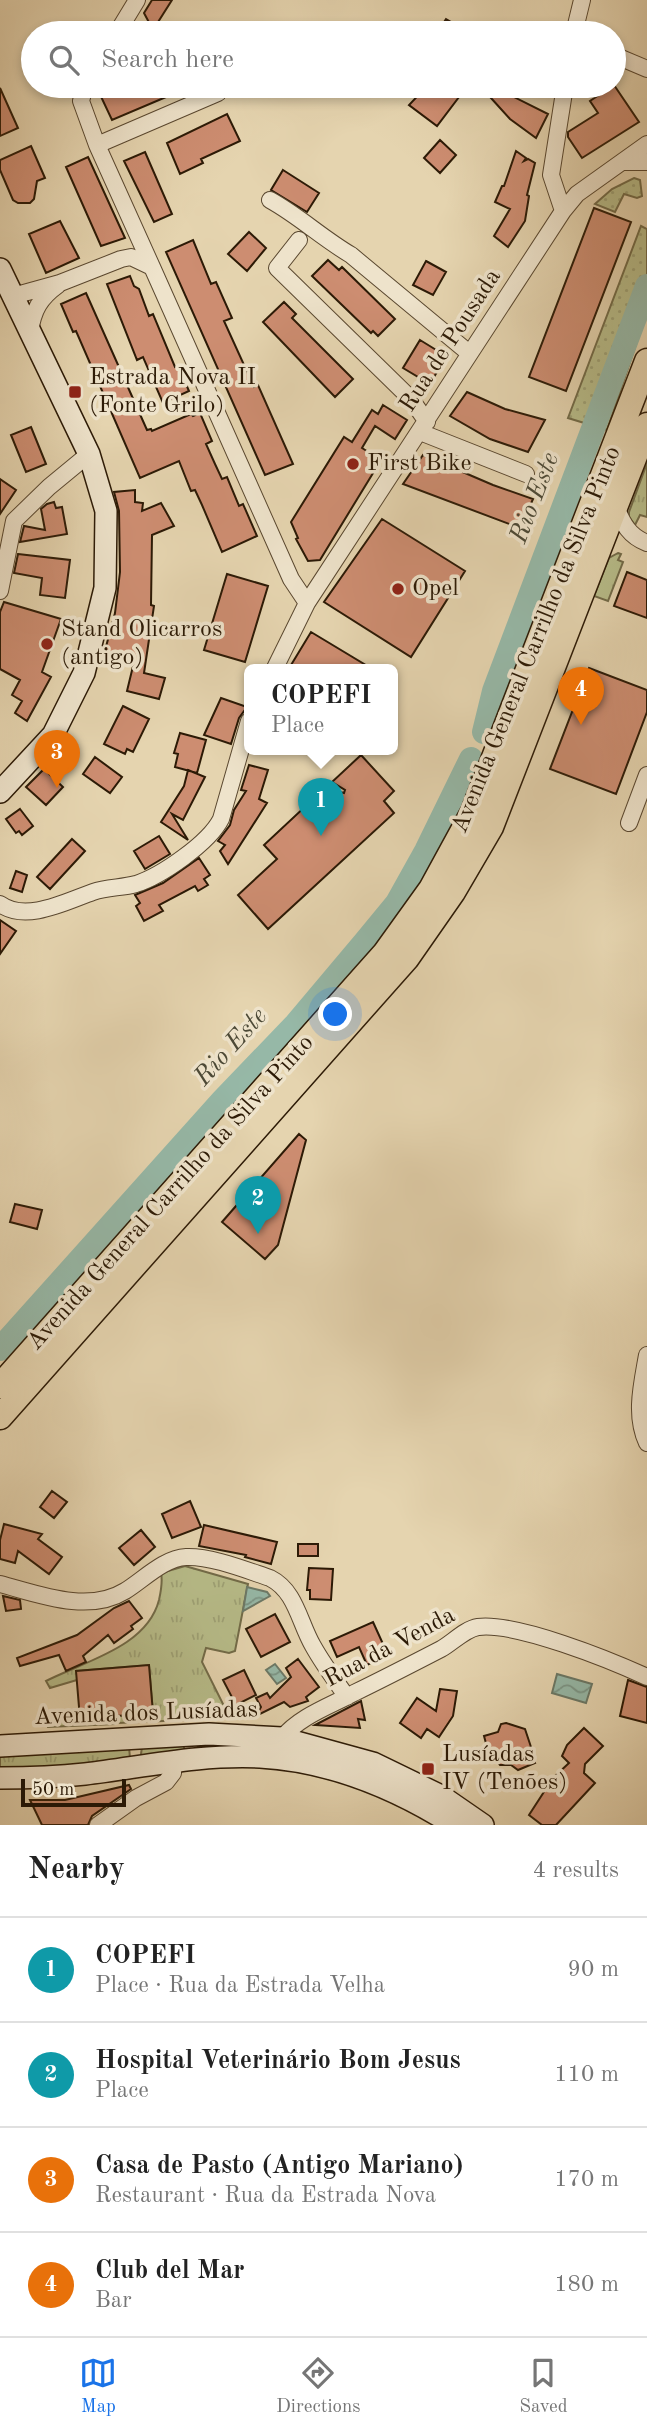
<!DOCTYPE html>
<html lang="en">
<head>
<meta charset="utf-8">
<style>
	:root { --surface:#fff; --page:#f2f2f2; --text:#222; --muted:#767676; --line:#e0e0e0; --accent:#1a73e8 }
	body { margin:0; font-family:"Old Standard TT",serif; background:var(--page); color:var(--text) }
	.scale { position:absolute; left:21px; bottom:18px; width:105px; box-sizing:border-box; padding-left:7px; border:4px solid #2c1a06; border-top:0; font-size:19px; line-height:24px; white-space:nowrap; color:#2c1a06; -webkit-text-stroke:5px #eee3cb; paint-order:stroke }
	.you { position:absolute; left:336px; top:1015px; width:24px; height:24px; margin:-18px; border:5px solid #fff; border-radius:50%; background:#1a73e8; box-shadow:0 0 0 10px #1a73e833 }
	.badge { display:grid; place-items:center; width:46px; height:46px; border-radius:50%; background:var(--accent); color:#fff; font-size:23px; font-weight:700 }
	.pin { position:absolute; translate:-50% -58px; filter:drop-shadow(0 2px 4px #0008) }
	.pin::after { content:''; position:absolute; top:37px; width:24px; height:21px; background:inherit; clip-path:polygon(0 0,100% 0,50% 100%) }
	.popup { position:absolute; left:244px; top:664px; width:154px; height:91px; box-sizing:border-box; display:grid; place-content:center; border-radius:10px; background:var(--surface); filter:drop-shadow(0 2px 5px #0005); font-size:23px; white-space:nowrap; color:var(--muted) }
	.popup b { font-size:26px; color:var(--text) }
	.popup::after { content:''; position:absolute; left:50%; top:100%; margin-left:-14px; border:14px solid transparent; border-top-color:var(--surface) }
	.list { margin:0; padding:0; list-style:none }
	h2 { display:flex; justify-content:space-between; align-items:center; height:91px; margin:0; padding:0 28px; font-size:30px }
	h2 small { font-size:23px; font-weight:400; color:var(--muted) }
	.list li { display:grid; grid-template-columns:46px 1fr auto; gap:21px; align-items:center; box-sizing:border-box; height:105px; padding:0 28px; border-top:2px solid var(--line) }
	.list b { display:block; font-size:26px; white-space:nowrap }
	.list p { margin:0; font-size:23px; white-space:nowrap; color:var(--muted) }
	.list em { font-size:23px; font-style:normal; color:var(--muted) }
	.icon { flex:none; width:38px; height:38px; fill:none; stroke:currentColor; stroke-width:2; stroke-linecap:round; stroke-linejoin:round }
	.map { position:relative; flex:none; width:647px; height:1825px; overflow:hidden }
	.search { position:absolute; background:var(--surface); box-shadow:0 4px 10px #0003; left:21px; right:21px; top:21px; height:77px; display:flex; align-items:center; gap:18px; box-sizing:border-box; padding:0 24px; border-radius:38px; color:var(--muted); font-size:26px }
	.sheet { height:511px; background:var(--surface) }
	nav { display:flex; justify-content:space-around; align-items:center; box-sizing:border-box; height:98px; border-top:2px solid var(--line); background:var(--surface); font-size:19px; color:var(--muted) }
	nav a { display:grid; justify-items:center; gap:4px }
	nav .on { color:var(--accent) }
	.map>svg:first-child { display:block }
	.grass { fill:url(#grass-tufts); stroke:#726b48; stroke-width:2 }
	.garden { fill:url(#garden-dots); stroke:#726b48; stroke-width:2 }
	.water { fill:url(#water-waves); stroke:#6c7967; stroke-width:2 }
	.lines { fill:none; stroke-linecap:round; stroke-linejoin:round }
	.river { stroke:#96b8a7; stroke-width:24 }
	.building { fill:#cd8d71; stroke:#2c1a06; stroke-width:2 }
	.street-casing { stroke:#5a4830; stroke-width:18 }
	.secondary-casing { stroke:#2c1a06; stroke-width:24 }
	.primary-casing { stroke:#2c1a06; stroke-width:27 }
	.street { stroke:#eee3cb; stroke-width:16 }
	.secondary { stroke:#eee3cb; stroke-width:21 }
	.primary { stroke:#e5d4af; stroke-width:24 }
	.poi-dot { fill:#8f2418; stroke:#eee3cb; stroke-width:2.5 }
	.labels { text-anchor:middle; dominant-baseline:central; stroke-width:7; stroke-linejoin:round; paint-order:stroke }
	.street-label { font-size:24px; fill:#2c1a06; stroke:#eee3cb }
	.poi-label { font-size:24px; fill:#2c1a06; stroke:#eee3cb; text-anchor:start }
	.water-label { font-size:26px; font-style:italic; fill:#4c4936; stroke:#eee3cb }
</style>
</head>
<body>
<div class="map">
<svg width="647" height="1825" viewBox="0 0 647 1825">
	<defs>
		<pattern id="grass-tufts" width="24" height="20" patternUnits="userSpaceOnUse" patternTransform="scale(1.75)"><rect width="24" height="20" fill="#b7bc89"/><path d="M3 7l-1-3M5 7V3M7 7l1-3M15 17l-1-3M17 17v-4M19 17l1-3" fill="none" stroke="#9ea175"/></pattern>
		<pattern id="garden-dots" width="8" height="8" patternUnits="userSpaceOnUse" patternTransform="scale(1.75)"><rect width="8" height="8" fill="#b7bc89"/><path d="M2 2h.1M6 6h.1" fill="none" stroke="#9ea175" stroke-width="1.8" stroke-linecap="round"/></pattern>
		<pattern id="water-waves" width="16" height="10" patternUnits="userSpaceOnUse" patternTransform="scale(1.75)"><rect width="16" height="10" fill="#96b8a7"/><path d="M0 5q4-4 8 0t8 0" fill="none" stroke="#7b9586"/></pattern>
	</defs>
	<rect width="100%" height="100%" fill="#e5d4af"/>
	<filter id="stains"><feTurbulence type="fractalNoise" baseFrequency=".00286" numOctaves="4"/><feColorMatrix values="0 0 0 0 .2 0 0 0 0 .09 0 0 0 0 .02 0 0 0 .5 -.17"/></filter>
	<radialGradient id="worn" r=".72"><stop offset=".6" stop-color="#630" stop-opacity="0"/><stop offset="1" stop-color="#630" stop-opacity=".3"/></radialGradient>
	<!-- grass -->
	<path class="grass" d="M647,463V517L640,515L635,525L629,517V512Z
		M618,553L621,554L618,560L623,562L608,601L594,596L609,558Z
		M185,1566L248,1584L235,1651L229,1653L206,1648L202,1662L230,1718L119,1723V1716L153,1713L149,1665L77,1671V1680L50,1688L46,1681C85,1661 147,1647 159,1600C161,1591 163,1582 161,1573Z
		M79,1714L80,1719L115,1716V1724L48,1727V1716Z
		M184,1742V1752L143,1756L141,1754L142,1747Z
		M129,1746L130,1759L63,1768L0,1770V1753Z"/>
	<!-- garden -->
	<path class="garden" d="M634,178L640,180L642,196L637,198L624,194L615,212L595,204L612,189Z
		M641,226L647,229V312L607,430L568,418Z"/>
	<!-- water -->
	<path class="water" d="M247,1587L267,1592L270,1596L243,1611Z
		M275,1664L286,1678L277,1684L266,1670Z
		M557,1674L592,1684L586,1703L552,1693Z"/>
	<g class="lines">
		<!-- river -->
		<path class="river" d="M484,732L494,691L647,286
			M0,1349L223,1100L296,1024L365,942L397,903L426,851L471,759"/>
	</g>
	<!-- building -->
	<path class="building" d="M152,0H172L153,30L144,13Z
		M446,19L470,33H437Z
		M614,85L639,122L582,158L568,137V132L598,113L590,101Z
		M96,86H192L112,120Z
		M427,86H443L459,97L437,126L409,105Z
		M0,88L18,128L0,136Z
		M500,90L548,114L536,138L510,119L491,98Z
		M227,114L240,141L201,159L203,163L180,174L167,143Z
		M440,140L456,155L440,173L424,158Z
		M31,146L45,178L37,181L34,199L30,203H18L13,200L0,170V160Z
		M516,151L526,158L524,161L528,159L535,163L527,195L529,196L525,221L508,247L494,236L510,209L495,202L502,186H504Z
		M145,152L172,214L154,222L124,161Z
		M88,157L125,238L101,246L66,167Z
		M283,170L319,193L307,212L271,190Z
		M594,208L631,222L566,391L529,377Z
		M60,221L79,258L46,273L29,234Z
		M249,232L266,248L247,271L228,254Z
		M193,240L211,284L216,282L232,318L224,321L254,387L258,385L293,464L265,475L166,252Z
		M328,260L339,270L342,267L395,319L378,336L373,331L371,333L312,276Z
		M426,261L446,272L433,295L413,285Z
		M130,276L134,286L139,289L149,316L153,314L175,367L178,366L189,391L163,403L143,357L137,360L107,284Z
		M86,293L147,430L151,429L152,431L191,414L193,416L200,413L212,441L206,444L215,464L222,479L227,477L239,506L243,504L257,536L222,552L202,505L195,490L191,491L179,461L140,478L76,331L73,332L61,304Z
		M284,302L296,314L292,318L353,379L335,397L263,322Z
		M420,340L446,356L430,384L403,368Z
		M467,392L505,409L545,420L528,452L490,439L450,416Z
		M383,405L407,420L395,439L375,426L362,448L381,460L320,560L308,561L296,539L298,538L291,522L344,437L352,442L372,410L378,414Z
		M31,427L46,464L26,472L11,435Z
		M423,455L493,485L533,499L520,528L403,484Z
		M0,479L16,490L0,514Z
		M135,490V502L143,503L142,511L161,503L174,526L152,535L151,605L154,606L144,673L165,678L159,699L127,691L134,662L103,658L115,613L120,572L119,511L114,492Z
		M54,502L56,508L62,507L67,534L20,542L24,526L45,530L41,509L47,504Z
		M382,519L465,571L411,657L324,602Z
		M18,554L70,560L65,598L40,595L42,578L14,573Z
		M627,572L647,580V618L614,606Z
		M227,574L268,586L245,662L204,650Z
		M4,602L61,619L42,672L51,677L27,721L15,713L22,701L12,695L20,680L0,669V612Z
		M311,632L374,670H288Z
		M589,668L647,690V712L616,794L550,769Z
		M221,698L247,707L239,718L231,744L204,735Z
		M123,706L149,719L133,752L127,749L125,754L104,744Z
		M180,733L206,740L197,773L175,767L178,754L174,753Z
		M361,755L394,791L384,801L394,813L268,929L238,895L277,859L264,845L325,788L344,793L345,790L332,782Z
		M95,757L122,777L110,793L83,774Z
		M249,765L268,770L259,799L267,803L228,864L220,851L225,845L218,841L230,825L234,810L246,791L241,790Z
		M44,769L63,787L46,805L26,787Z
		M188,770L205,777L183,820L172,814L188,840L161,822L184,786Z
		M20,809L33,826L22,835L19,831L16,833L6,819Z
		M159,836L170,854L145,869L134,851Z
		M72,839L85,851L50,889L37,877Z
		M199,858L210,875L204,879L208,885L198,891L195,886L159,905L163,911L144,921L136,906L140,903L135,895L163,883Z
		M16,871L27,875L22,892L10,888Z
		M0,920L16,931L0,954Z
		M299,1134L306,1140L278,1245L265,1259L222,1222Z
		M15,1204L42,1210L37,1229L10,1222Z
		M52,1491L67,1502L54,1518L40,1507Z
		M190,1501L201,1527L172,1538L162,1514Z
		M4,1524L42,1534L38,1539L62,1557L49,1574L18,1551L15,1563L0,1559V1540Z
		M204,1525L277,1542L271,1564L245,1557L246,1555L199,1546Z
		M141,1530L155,1547L134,1565L119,1548Z
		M298,1544H318V1556H298Z
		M309,1568L333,1569L331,1600L310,1599V1590H307Z
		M3,1596L20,1600L21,1609L6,1611Z
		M129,1601L142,1618L131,1626L133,1629L114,1643L108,1635L83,1656L86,1662L66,1671L59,1655L20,1666L17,1658L77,1635L114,1608Z
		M275,1614L290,1642L261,1657L246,1629Z
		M373,1622L388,1655L367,1665L359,1647L337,1657L330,1641Z
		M298,1659L319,1687L306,1697L308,1701L290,1707L284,1702L256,1716L261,1707L256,1698L267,1693L270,1698L291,1677L286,1668Z
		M149,1665L153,1713L80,1719L76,1671Z
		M244,1670L256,1695L236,1705L223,1680Z
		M628,1680L647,1687V1723L620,1716Z
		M440,1689L457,1691L453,1716L439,1737L427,1729L421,1738L400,1723L417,1698L436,1711Z
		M361,1701L365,1720L358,1719L360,1728L315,1725Z
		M506,1723L525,1729L531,1747L528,1748L535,1763L518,1770L511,1765H500L496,1760L490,1758L484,1736L498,1732L501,1724Z
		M584,1728L603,1746L585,1764L584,1773L595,1783L556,1825H542L529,1815L553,1778L569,1763L562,1756L567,1745Z
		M129,1785L131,1789L92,1816L88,1825H42L30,1800H65Z"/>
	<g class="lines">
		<defs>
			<path id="street" d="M117,33L137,0
				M574,33L582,0
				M614,55L647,69
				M85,86L81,101L97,145
				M623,162H647
				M270,200C299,216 322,238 351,255L469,353
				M563,211L551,175L565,86
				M299,240L277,268L411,399L427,422
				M152,267L97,145L218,93
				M13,296L60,283L121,259L131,257L152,267L291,579L307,603
				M30,332C33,310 40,298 58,285
				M420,432L526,474
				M616,507C623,524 629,536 647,543
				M0,591L14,521L49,487L89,454
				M274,670L307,603L563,211L577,194L647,144
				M629,823L647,775
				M0,904C26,923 67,901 93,892C107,887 122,888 136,884C161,876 209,843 221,819L249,721
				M647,1355C642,1384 634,1415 647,1443
				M0,1584C38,1594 88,1614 125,1591C143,1580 164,1558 186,1557C211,1556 246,1570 270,1578C296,1591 299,1622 313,1646C323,1664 335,1680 347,1697
				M282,1738C300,1716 330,1706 354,1693C383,1679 412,1664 441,1649C452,1643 465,1629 478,1627C516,1622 610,1660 647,1677
				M98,1825L136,1798L166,1782L173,1773L174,1761"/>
			<path id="secondary" d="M0,269L89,454L106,511L105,588L84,673L53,735L0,792
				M0,1746L209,1734L282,1738L373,1763L441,1796L483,1825
				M0,1778C29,1778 57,1777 85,1774C143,1767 201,1754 260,1757C331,1761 394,1787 454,1825"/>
			<path id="primary" d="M0,1386L385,953L431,889L473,812L647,361
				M0,1417L407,958L453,892L491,827L647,425"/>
		</defs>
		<!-- street casing -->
		<use href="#street" class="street-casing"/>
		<!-- secondary casing -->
		<use href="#secondary" class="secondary-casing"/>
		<!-- primary casing -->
		<use href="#primary" class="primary-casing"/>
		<!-- street -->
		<use href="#street" class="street"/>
		<!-- secondary -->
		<use href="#secondary" class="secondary"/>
		<!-- primary -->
		<use href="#primary" class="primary"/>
	</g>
	<!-- markers -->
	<g class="poi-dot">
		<rect x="68" y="385" width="14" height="14" rx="3.5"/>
		<circle cx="353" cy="464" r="7"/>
		<circle cx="398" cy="589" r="7"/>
		<circle cx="47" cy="644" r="7"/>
		<rect x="421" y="1762" width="14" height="14" rx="3.5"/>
	</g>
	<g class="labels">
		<!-- street labels -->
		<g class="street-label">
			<text transform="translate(451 341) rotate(-57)">Rua de Pousada</text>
			<text transform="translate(537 640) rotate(-68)">Avenida General Carrilho da Silva Pinto</text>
			<text transform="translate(171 1193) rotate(-48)">Avenida General Carrilho da Silva Pinto</text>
			<text transform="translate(390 1648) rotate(-28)">Rua da Venda</text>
			<text transform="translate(146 1714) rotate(-2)">Avenida dos Lusíadas</text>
		</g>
		<!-- poi labels -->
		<g class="poi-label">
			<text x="89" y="378">Estrada Nova II<tspan x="89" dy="28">(Fonte Grilo)</tspan></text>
			<text x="367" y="464">First Bike</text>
			<text x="412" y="589">Opel</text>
			<text x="61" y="630">Stand Olicarros<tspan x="61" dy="28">(antigo)</tspan></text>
			<text x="442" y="1755">Lusíadas<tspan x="442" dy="28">IV (Tenões)</tspan></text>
		</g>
		<!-- water labels -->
		<g class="water-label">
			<text transform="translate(535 498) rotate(-69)">Rio Este</text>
			<text transform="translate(231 1047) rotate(-48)">Rio Este</text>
		</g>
	</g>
	<rect width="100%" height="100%" filter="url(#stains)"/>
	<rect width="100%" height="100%" fill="url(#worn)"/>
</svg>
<div class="scale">50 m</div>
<div class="you"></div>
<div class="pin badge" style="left:321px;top:836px;background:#0f9aa8">1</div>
<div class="popup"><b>COPEFI</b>Place</div>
<div class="pin badge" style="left:258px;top:1234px;background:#0f9aa8">2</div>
<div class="pin badge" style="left:57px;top:788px;background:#e8710a">3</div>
<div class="pin badge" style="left:581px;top:725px;background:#e8710a">4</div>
<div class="search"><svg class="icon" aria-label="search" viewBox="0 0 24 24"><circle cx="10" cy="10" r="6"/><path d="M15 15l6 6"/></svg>Search here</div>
</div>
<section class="sheet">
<h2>Nearby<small>4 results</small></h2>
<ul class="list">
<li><span class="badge" style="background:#0f9aa8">1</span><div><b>COPEFI</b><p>Place · Rua da Estrada Velha</p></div><em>90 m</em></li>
<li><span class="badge" style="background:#0f9aa8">2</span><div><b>Hospital Veterinário Bom Jesus</b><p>Place</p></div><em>110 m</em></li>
<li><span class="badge" style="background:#e8710a">3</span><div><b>Casa de Pasto (Antigo Mariano)</b><p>Restaurant · Rua da Estrada Nova</p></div><em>170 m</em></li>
<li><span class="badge" style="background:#e8710a">4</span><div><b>Club del Mar</b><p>Bar</p></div><em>180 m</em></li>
</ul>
</section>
<nav>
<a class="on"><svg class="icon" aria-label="map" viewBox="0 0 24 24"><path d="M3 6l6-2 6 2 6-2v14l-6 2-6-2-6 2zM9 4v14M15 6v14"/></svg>Map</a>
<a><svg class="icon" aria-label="directions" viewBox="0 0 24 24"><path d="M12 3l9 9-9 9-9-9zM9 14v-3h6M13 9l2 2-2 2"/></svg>Directions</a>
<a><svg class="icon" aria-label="saved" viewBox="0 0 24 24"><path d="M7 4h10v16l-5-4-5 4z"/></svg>Saved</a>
</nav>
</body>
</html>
